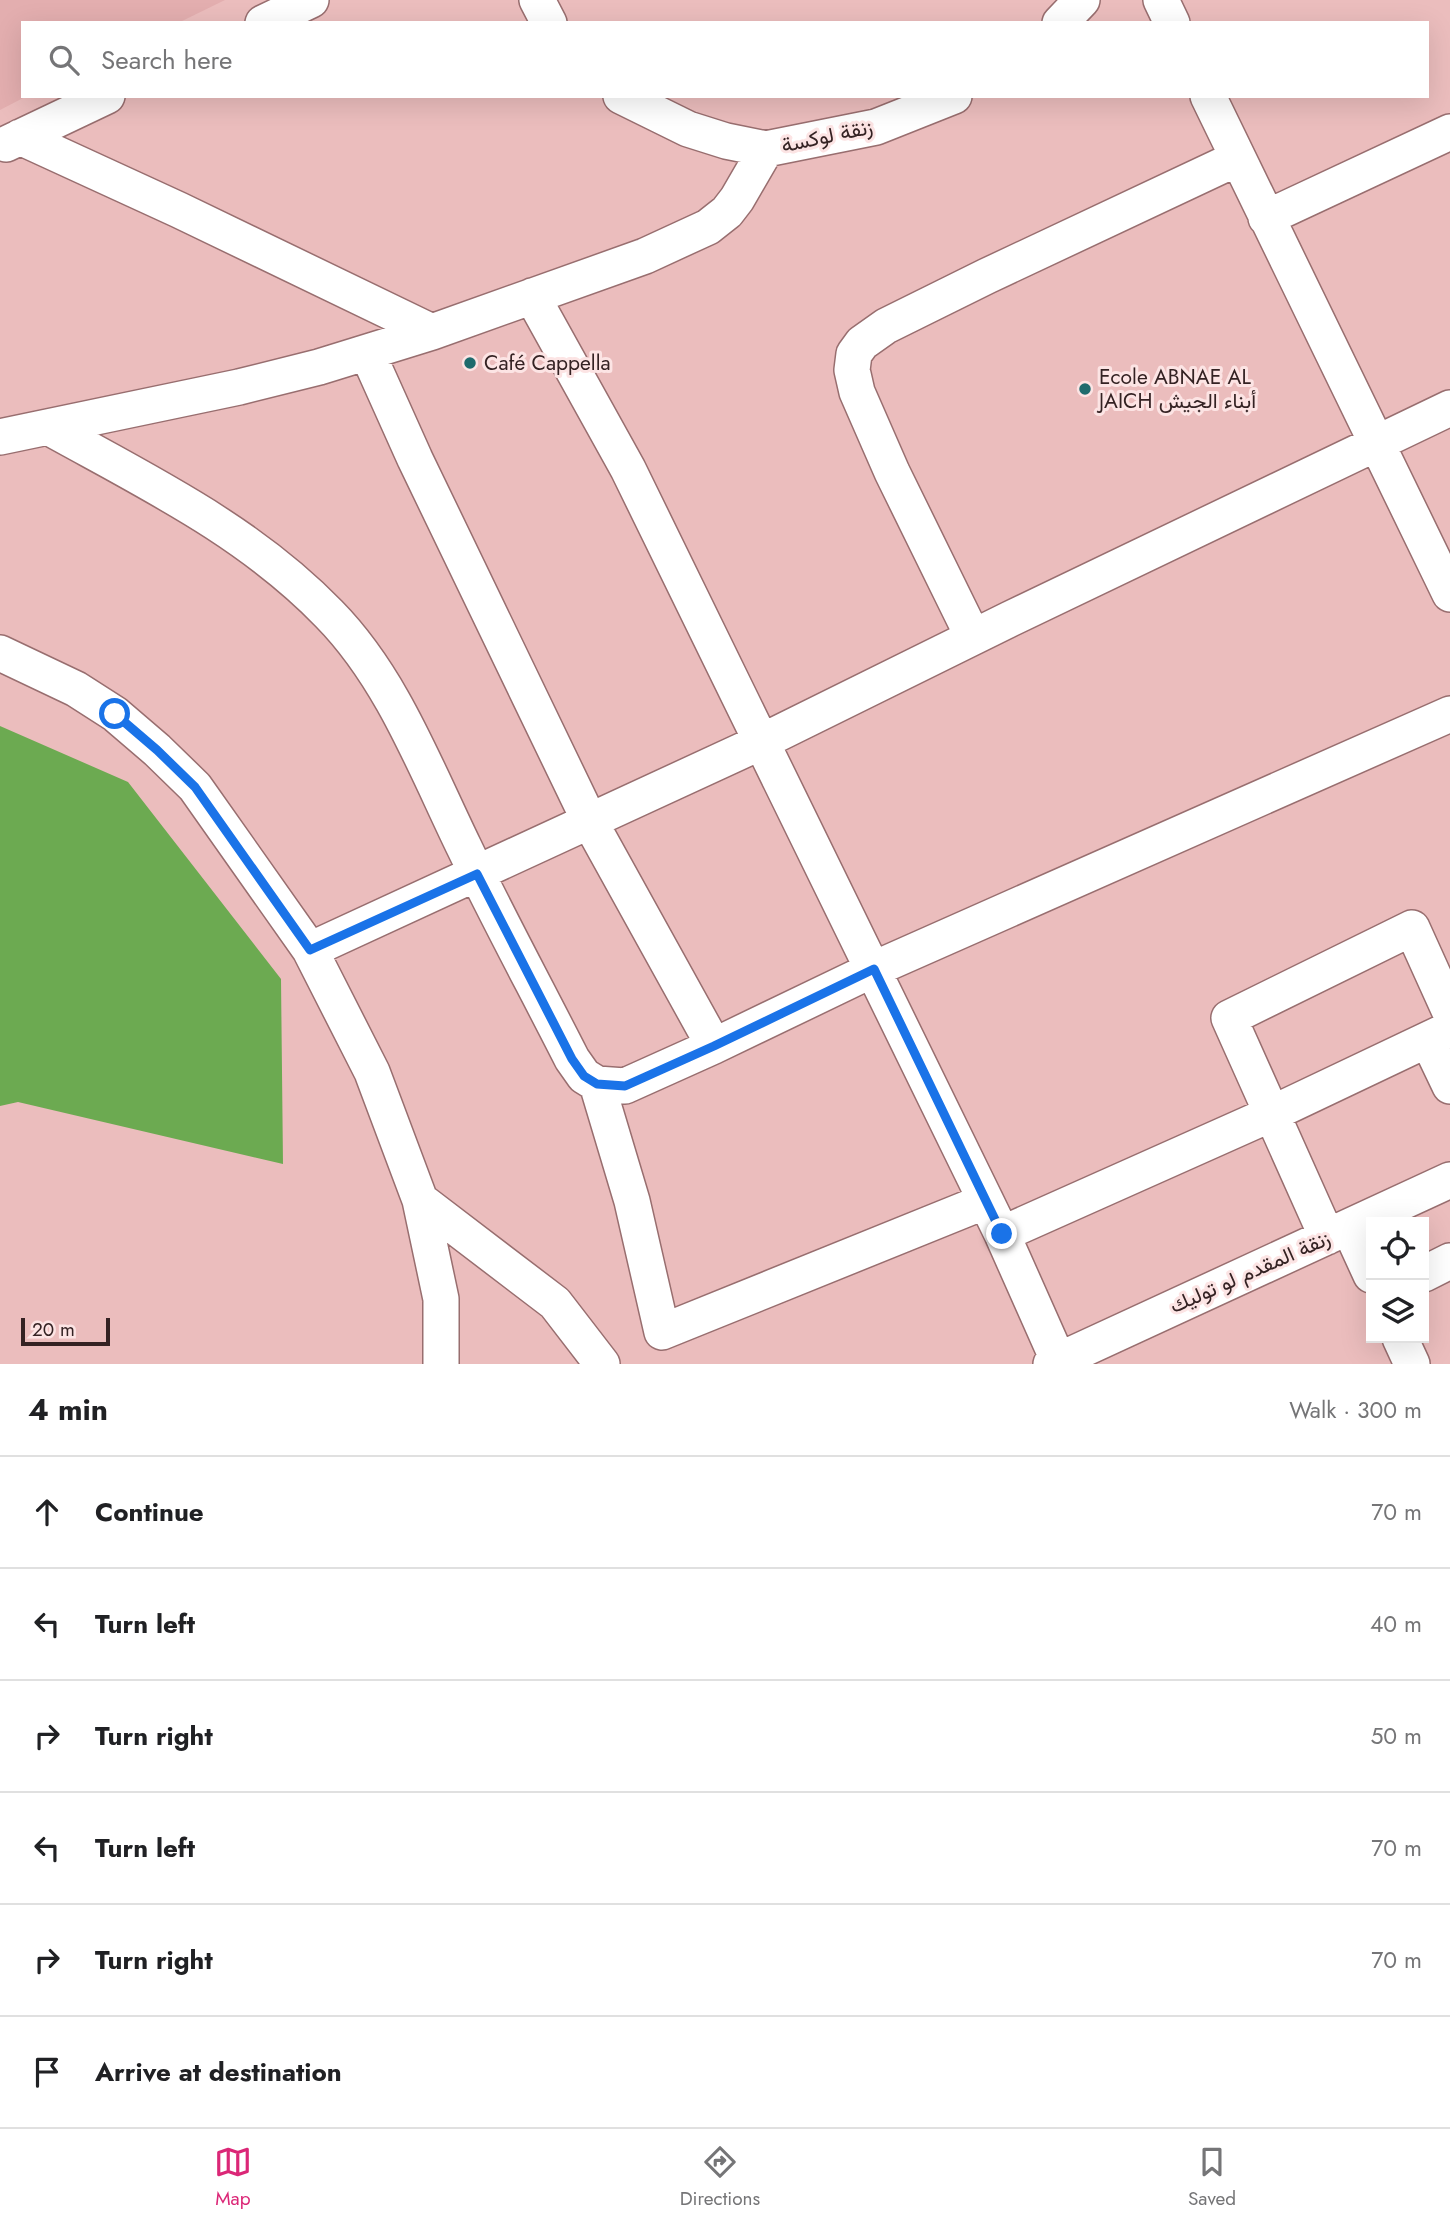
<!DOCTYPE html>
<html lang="en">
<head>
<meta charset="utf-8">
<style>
	:root { --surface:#fff; --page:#f6f6f6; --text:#202124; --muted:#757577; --line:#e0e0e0; --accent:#db2777 }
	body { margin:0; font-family:Jost,Vazirmatn,sans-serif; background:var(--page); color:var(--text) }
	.controls { position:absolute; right:21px; bottom:21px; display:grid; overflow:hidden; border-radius:0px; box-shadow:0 7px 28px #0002 }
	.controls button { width:63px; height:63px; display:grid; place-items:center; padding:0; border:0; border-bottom:2px solid var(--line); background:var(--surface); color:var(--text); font:35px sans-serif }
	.scale { position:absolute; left:21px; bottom:18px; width:89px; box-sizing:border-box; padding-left:7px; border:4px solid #342223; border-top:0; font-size:19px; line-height:24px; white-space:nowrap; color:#342223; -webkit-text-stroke:5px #fce4e4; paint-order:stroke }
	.stop { position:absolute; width:21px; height:21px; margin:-16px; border:5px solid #1a73e8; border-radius:50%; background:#fff }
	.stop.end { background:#1a73e8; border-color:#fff; box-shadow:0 2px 7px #0008 }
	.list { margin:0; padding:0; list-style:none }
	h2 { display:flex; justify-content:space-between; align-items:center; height:91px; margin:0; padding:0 28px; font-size:30px }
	h2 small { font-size:23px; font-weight:400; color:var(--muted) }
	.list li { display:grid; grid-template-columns:46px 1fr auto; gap:21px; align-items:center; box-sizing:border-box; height:112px; padding:0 28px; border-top:2px solid var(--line) }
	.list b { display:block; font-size:26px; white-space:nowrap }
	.list em { font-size:23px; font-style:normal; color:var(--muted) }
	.icon { flex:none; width:38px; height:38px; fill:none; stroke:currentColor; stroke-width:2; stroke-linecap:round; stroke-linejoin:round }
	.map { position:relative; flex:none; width:1450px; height:1364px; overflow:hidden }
	.search { position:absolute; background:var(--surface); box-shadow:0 7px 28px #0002; left:21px; right:21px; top:21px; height:77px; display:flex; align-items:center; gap:18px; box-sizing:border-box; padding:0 24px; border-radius:0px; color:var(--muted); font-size:26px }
	.sheet { height:763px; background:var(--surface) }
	nav { display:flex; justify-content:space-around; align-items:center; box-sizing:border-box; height:98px; border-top:2px solid var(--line); background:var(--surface); font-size:19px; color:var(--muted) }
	nav a { display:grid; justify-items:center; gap:4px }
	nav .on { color:var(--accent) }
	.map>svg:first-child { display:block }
	.built { fill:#e3aeaf }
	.forest { fill:#6caa51 }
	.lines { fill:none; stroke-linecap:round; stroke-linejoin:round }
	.minor-casing { stroke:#986e6f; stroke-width:38 }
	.minor { stroke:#fff; stroke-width:35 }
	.route { stroke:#1a73e8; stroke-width:9 }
	.poi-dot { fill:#1e6b6d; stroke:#fce4e4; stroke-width:2.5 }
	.labels { text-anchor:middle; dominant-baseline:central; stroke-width:6; stroke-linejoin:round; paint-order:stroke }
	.street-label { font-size:21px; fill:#342223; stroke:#fce4e4 }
	.poi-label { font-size:21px; fill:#342223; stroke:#fce4e4; text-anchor:start }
</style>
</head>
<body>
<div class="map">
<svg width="1450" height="1364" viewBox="0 0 1450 1364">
	<rect width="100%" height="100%" fill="#ebbdbd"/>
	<!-- built -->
	<path class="built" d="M0,0H225L178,23H23V96H27L0,110Z"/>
	<!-- forest -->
	<path class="forest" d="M0,726L128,782L281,979L283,1164L18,1102L0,1106Z"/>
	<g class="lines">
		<defs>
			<path id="minor" d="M537,0L549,23
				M1161,0L1172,23
				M263,23L311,0
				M1060,23L1082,0
				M621,96L688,129L726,141L766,149L876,127L954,96
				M1208,96L1450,594
				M20,137L179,210L432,332
				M6,144L107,96
				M1266,218L1450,132
				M532,296L628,469L1002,1234L1058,1360
				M367,352L415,459L590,822L714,1046
				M48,427C147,482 249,531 329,614C392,678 425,767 464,847C498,918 536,988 572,1059L584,1076L597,1084L632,1201L662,1332L986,1201
				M0,437L239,387L319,367L432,332L645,256L708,227L727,212L737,199L766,149
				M973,637L892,472L857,392L852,370L854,354L862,343L886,326L987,276L1238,158
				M0,653L76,689L115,714L157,750L195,787L310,950L372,1072L420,1200L441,1299V1364
				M310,950L761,742L1010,619L1450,408
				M1428,1040L1450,1086
				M597,1084L625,1086L714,1046L874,969L1450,714
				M420,1200L555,1303L602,1364
				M1349,1227L1371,1275
				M1002,1234L1271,1114L1450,1029
				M1327,1237L1229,1018L1412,928L1450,1012
				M1424,1274L1450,1261
				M1400,1338L1412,1364
				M1051,1364L1450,1180"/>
		</defs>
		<!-- minor casing -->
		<use href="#minor" class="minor-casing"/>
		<!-- minor -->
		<use href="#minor" class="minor"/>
	</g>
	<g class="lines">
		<!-- route -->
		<path class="route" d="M115,714L157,750L195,787L310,950L477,874L572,1059L584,1076L597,1084L625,1086L714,1046L874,969L1002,1234"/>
	</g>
	<!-- markers -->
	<g class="poi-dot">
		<circle cx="470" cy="363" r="7"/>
		<circle cx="1085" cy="389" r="7"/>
	</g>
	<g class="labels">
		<!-- street labels -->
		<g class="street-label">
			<text transform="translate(827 136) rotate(-12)">زنقة لوكسة</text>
			<text transform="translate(1250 1272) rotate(-24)">زنقة المقدم لو توليك</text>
		</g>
		<!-- poi labels -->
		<g class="poi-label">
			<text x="484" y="363">Café Cappella</text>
			<text x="1099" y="377">Ecole ABNAE AL<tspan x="1099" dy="24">JAICH أبناء الجيش</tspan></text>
		</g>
	</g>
</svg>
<div class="controls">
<button><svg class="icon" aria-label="locate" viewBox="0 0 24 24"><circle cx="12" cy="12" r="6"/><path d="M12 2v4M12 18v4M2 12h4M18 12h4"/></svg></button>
<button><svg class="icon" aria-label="layers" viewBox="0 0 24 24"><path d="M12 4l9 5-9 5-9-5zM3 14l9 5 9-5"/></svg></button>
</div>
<div class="scale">20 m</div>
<div class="stop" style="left:115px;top:714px"></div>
<div class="stop end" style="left:1002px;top:1234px"></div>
<div class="search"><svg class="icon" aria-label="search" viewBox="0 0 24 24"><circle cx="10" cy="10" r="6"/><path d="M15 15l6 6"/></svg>Search here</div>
</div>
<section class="sheet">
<h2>4 min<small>Walk · 300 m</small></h2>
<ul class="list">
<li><svg class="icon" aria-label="ahead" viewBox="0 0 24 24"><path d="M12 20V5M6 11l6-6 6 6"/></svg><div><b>Continue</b></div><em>70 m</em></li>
<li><svg class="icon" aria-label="left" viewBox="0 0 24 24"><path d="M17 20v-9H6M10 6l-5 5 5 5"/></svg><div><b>Turn left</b></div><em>40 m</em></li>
<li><svg class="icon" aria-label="right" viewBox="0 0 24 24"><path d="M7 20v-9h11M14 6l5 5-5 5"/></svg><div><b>Turn right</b></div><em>50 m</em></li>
<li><svg class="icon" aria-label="left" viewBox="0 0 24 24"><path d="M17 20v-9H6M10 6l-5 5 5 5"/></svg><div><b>Turn left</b></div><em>70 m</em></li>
<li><svg class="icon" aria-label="right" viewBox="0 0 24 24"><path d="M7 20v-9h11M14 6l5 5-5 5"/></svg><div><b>Turn right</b></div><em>70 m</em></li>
<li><svg class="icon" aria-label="arrive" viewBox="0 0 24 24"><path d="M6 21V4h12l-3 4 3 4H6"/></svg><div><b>Arrive at destination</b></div></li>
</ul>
</section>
<nav>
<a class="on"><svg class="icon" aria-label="map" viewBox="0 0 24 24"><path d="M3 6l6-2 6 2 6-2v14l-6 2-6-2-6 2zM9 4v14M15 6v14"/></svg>Map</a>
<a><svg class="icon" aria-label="directions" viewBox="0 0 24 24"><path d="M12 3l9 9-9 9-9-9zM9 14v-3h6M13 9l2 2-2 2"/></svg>Directions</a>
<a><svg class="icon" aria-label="saved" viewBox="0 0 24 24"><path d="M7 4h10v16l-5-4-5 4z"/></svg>Saved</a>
</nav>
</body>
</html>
